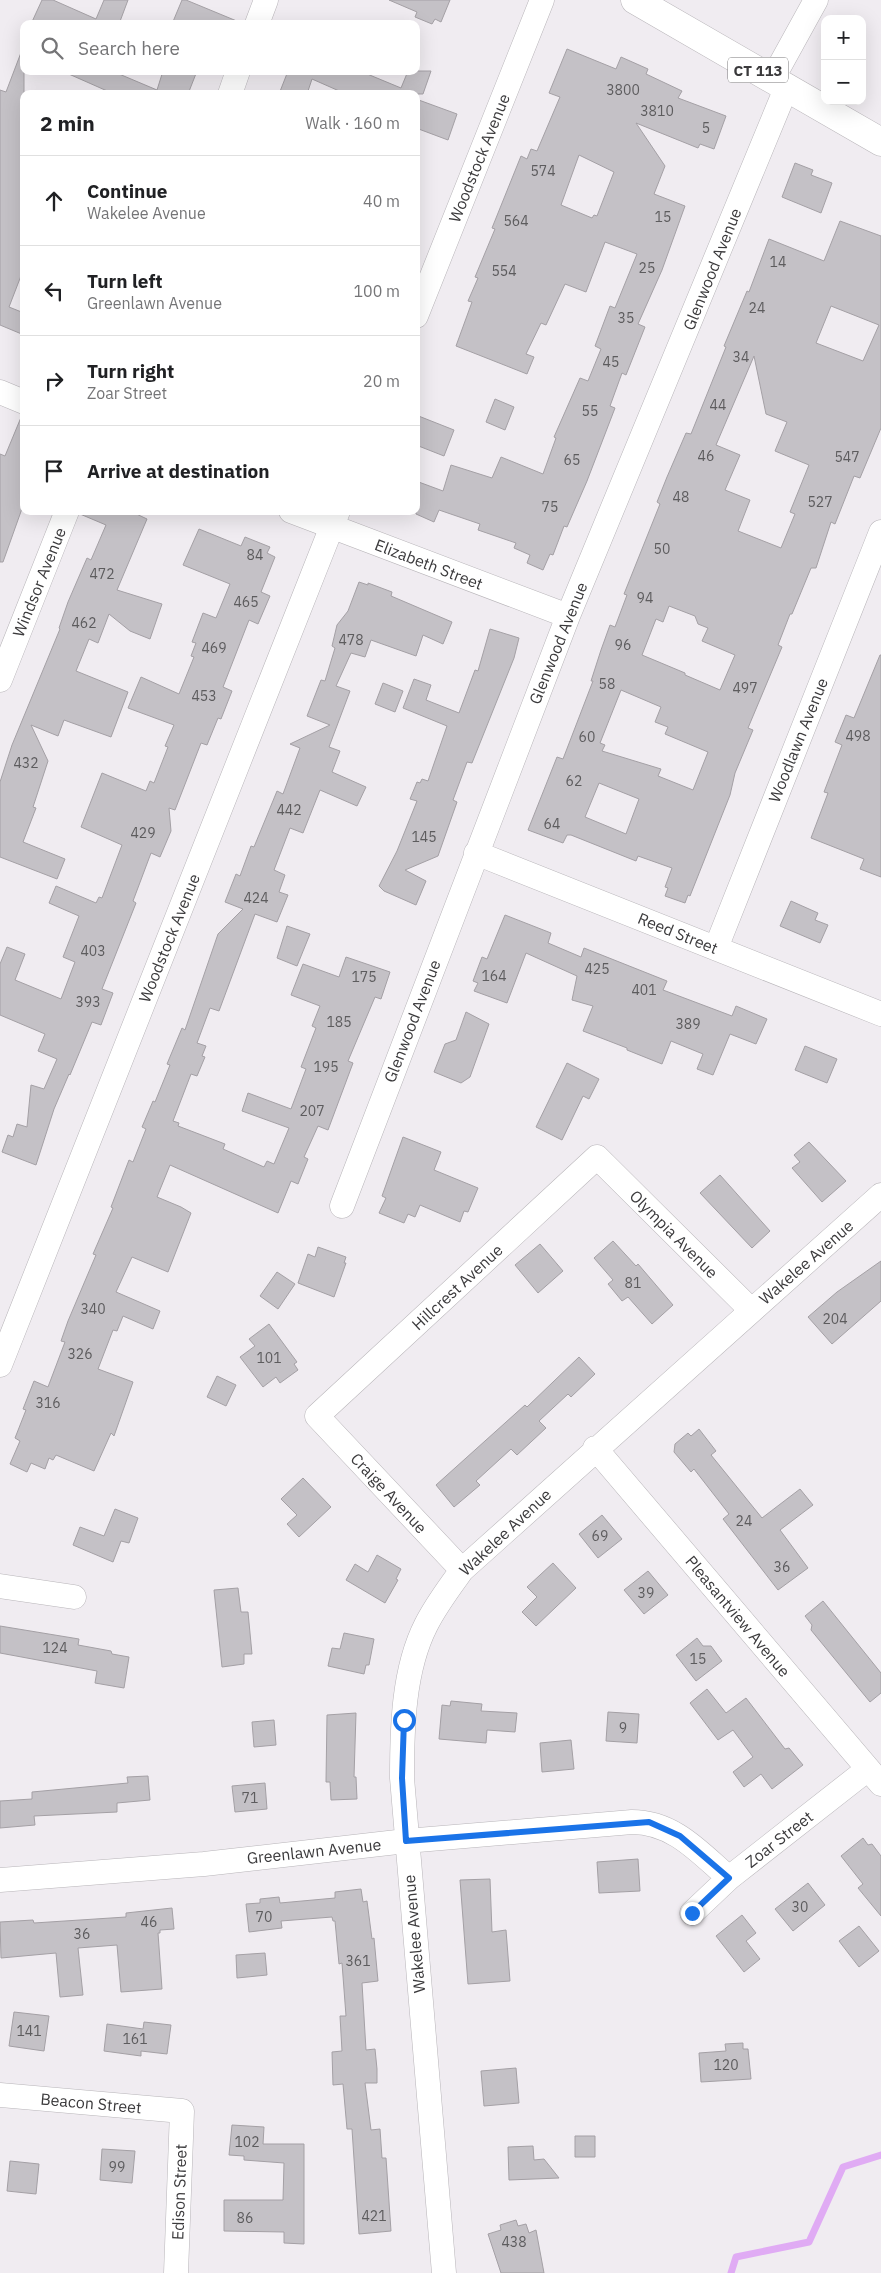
<!DOCTYPE html>
<html lang="en">
<head>
<meta charset="utf-8">
<style>
	:root { --surface:#fff; --page:#f2f2f2; --text:#202124; --muted:#757577; --line:#e0e0e0 }
	body { margin:0; font-family:"IBM Plex Sans",sans-serif; background:var(--page); color:var(--text) }
	.controls { position:absolute; right:15px; top:15px; display:grid; overflow:hidden; border-radius:10px; box-shadow:0 5px 20px #0002 }
	.controls button { width:45px; height:45px; display:grid; place-items:center; padding:0; border:0; border-bottom:1px solid var(--line); background:var(--surface); color:var(--text); font:25px sans-serif }
	.stop { position:absolute; width:15px; height:15px; margin:-11px; border:4px solid #1a73e8; border-radius:50%; background:#fff }
	.stop.end { background:#1a73e8; border-color:#fff; box-shadow:0 1px 5px #0008 }
	.list { margin:0; padding:0; list-style:none }
	h2 { display:flex; justify-content:space-between; align-items:center; height:65px; margin:0; padding:0 20px; font-size:21px }
	h2 small { font-size:16px; font-weight:400; color:var(--muted) }
	.list li { display:grid; grid-template-columns:32px 1fr auto; gap:15px; align-items:center; box-sizing:border-box; height:90px; padding:0 20px; border-top:1px solid var(--line) }
	.list b { display:block; font-size:19px; white-space:nowrap }
	.list p { margin:0; font-size:16px; white-space:nowrap; color:var(--muted) }
	.list em { font-size:16px; font-style:normal; color:var(--muted) }
	.icon { flex:none; width:28px; height:28px; fill:none; stroke:currentColor; stroke-width:2; stroke-linecap:round; stroke-linejoin:round }
	.map { position:relative; flex:none; width:881px; height:2273px; overflow:hidden }
	.search { position:absolute; background:var(--surface); box-shadow:0 5px 20px #0002; left:20px; top:20px; width:400px; height:55px; display:flex; align-items:center; gap:12px; box-sizing:border-box; padding:0 18px; border-radius:10px; color:var(--muted); font-size:19px }
	.panel { position:absolute; background:var(--surface); box-shadow:0 5px 20px #0002; left:20px; top:90px; width:400px; height:425px; border-radius:10px }
	.map>svg:first-child { display:block }
	.lines { fill:none; stroke-linecap:round; stroke-linejoin:round }
	.stream { stroke:#e0abf4; stroke-width:7 }
	.building { fill:#c4c1c6; stroke:#a4a0a5; fill-rule:evenodd }
	.minor-casing { stroke:#b8b5b9; stroke-width:25 }
	.major-casing { stroke:#b8b5b9; stroke-width:29 }
	.minor { stroke:#fff; stroke-width:24 }
	.major { stroke:#fff; stroke-width:28 }
	.route { stroke:#1a73e8; stroke-width:6 }
	.labels { text-anchor:middle; dominant-baseline:central; stroke-width:4; stroke-linejoin:round; paint-order:stroke }
	.number-label { font-size:14px; fill:#5d5c5e }
	.shield { fill:#fff; stroke:#767576; stroke-width:1 }
	.shield-label { font-size:15px; font-weight:bold; fill:#3b3a3c }
	.street-label { font-size:16px; fill:#3b3a3c; stroke:#fff }
</style>
</head>
<body>
<div class="map">
<svg width="881" height="2273" viewBox="0 0 881 2273">
	<rect width="100%" height="100%" fill="#f0ecf1"/>
	<g class="lines">
		<!-- stream -->
		<path class="stream" d="M731,2273L736,2257L809,2242L843,2167L881,2155"/>
	</g>
	<!-- building -->
	<path class="building" d="M42,0H53L96,19L104,0H128L119,24H31Z
		M182,0H186L244,24H172Z
		M389,0H450L441,22L435,19L432,24L415,17L417,12Z
		M567,49L616,69L621,57L648,69L646,74L682,91L678,98L726,116L714,149L700,144L698,148L636,123L665,166L654,194L685,206L662,270L638,324L645,327L626,375L622,373L610,406L615,408L587,481L567,527L564,526L553,555L550,554L543,570L527,563L530,555L514,548L516,543L478,530L480,524L439,510L434,522L416,514V481L443,491L451,465L492,478L501,457L543,474L556,438L554,437L580,378L588,381L601,349L595,346L610,306L615,308L637,254L605,242L586,292L565,284L546,325L541,323L526,354L534,357L527,374L456,346L472,302L468,301L478,278L475,277L495,229L492,228L521,156L527,159L531,149L537,151L560,97L549,93ZM579,155L614,172L597,216L594,215L592,218L561,205Z
		M22,50H24V268L9,307L24,313V335L0,325V90L6,92Z
		M62,71H112L157,90L163,71H197L188,94H114Z
		M288,71H360L401,88L408,71H431L423,94H346L312,79L307,94H279Z
		M416,99L457,114L448,140L416,128Z
		M795,163L813,170L811,175L832,183L821,213L782,197Z
		M840,221L881,236V428L860,478L854,476L835,524L831,522L816,568H811L792,614H790L778,645L782,647L748,728L753,730L735,773L730,795L690,896L688,895L685,903L665,896L668,888L665,887L672,868L638,856L636,861L571,835H567L563,843L528,830L557,757L563,759L593,681H591L601,650L610,625L615,627L627,595L624,594L660,504L657,502L667,477L686,433L691,434L726,347L724,346L747,291L749,292L769,239L824,261ZM831,306L879,325L863,361L816,343ZM754,356L766,414L787,422L775,451L809,465L790,512L795,514L781,548L738,531L750,500L725,490L740,455L716,445ZM669,606L695,616L698,624L708,628L702,641L735,655L720,690L685,675V673L642,655L656,619L663,622ZM621,690L661,707L655,722L668,727L665,734L708,752L693,790L658,776L661,769L602,751L605,745L600,743ZM599,783L639,799L626,834L585,817Z
		M495,399L514,407L505,430L486,422Z
		M22,415H24V503L3,562H0V454L5,456Z
		M416,415L454,430L444,456L416,445Z
		M80,511H130L147,519L117,590L162,604L150,639L130,631L109,614L98,643L89,639L76,671L128,692L111,737L64,720L58,736L31,725L48,761L33,807L36,808L23,842L65,859L57,879L0,857V782L12,745L60,629L59,628L68,602L87,558L91,560L106,525L80,514Z
		M199,529L241,546L245,537L270,547L267,553L275,557L261,592L270,596L258,624L249,620L223,687L232,691L221,719L218,718L207,745L201,743L175,810L169,808L171,831L160,857L151,853L133,901L136,903L102,989L113,993L101,1025L92,1022L70,1075L69,1074L54,1109L36,1165L2,1152L8,1135L13,1137L17,1124L27,1127L31,1085L44,1089L57,1059L38,1051L45,1034L0,1015V964L7,947L25,954L15,980L61,999L75,962L63,957L79,916L49,903L56,886L96,903L99,897L102,898L122,845L81,827L102,773L146,791L150,781L154,783L168,747L165,746L174,725L128,708L141,677L179,694L194,657L191,656L196,643L192,642L203,613L216,618L230,584L183,565Z
		M359,582L368,585V583L392,592L391,596L452,622L443,644L423,635L416,656L371,640L365,657L351,653L336,686L350,691L329,747L340,751L332,772L366,787L357,806L320,790L303,833L290,828L274,870L285,875L279,892L288,895L277,922L255,914L219,1011L210,1008L197,1043L206,1046L202,1056L205,1057L197,1076L191,1074L173,1121L179,1123L178,1126L225,1144L223,1149L264,1167L267,1161L274,1164L289,1128L242,1111L248,1093L291,1109L306,1069L301,1067L316,1028L312,1026L320,1006L291,995L303,964L339,977L346,957L390,972L381,999L375,997L348,1061L353,1063L328,1130L318,1126L304,1157L308,1159L298,1184L291,1181L278,1213L170,1165L157,1197L181,1207L191,1213L168,1272L132,1257L116,1292L160,1311L153,1329L123,1316L117,1331L113,1330L98,1369L133,1382L114,1436L111,1433L94,1471L56,1455L53,1460L49,1458L45,1469L31,1463L27,1472L10,1464L20,1441L15,1438L26,1410L23,1409L34,1381L48,1387L65,1342L61,1341L68,1321L96,1255L93,1254L113,1208L111,1207L129,1160L133,1162L146,1129L142,1127L153,1101L155,1102L170,1065L167,1064L182,1028L185,1030L218,934L243,909L225,902L236,874L240,876L251,846L254,847L277,791L283,794L300,748L290,744L330,725L307,716L321,680L325,681L335,648L332,646L337,625L348,611Z
		M490,629L519,638L514,658L472,763L467,762L453,800L457,802L438,856L405,870L426,881L416,905L384,891L379,886L397,851L417,801L410,799L417,782L420,783L422,779L428,781L447,726L403,708L414,679L431,685L426,700L459,713L475,670L478,671Z
		M880,655H881V877L860,869L864,859L811,838L828,793L824,792L842,745L835,742L846,715L854,718Z
		M383,683L403,691L395,712L375,704Z
		M791,901L818,913L815,920L828,925L820,943L780,926Z
		M505,915L551,933L548,943L581,957L584,948L667,981L663,990L732,1016L736,1006L767,1019L756,1044L730,1034L713,1075L697,1069L703,1054L671,1041L662,1064L627,1050V1048L583,1031L593,1006L572,1000L577,976L526,953L507,1003L474,991L478,983L473,981L482,957L487,959Z
		M287,926L310,934L297,966L277,958Z
		M466,1012L489,1024L470,1077L461,1083L434,1072L445,1044L456,1040Z
		M805,1046L837,1059L827,1083L795,1070Z
		M567,1063L599,1079L589,1099L583,1096L562,1140L536,1127Z
		M403,1137L441,1152L434,1170L478,1188L468,1212L464,1211L460,1222L420,1205L415,1217L408,1214L404,1223L379,1213L386,1198L382,1196Z
		M809,1142L846,1181L822,1202L792,1168L800,1162L794,1155Z
		M720,1175L770,1231L752,1248L700,1193Z
		M613,1241L636,1266L638,1264L673,1305L652,1324L628,1297L622,1301L608,1284L613,1280L594,1258Z
		M540,1244L563,1271L538,1293L515,1265Z
		M318,1247L346,1257L344,1263H346L334,1297L298,1283L308,1254L315,1257Z
		M881,1261V1301L832,1344L808,1317L837,1292Z
		M277,1272L295,1284L278,1309L260,1296Z
		M269,1324L297,1362L294,1364L298,1370L280,1383L276,1377L263,1387L240,1357L255,1346L249,1339Z
		M579,1357L595,1374L571,1397L568,1394L539,1421L546,1428L517,1455L511,1449L476,1481L480,1485L454,1507L436,1485L525,1405L527,1407Z
		M217,1376L236,1385L226,1406L207,1397Z
		M699,1429L716,1451L711,1455L762,1518L800,1489L813,1505L780,1530L808,1568L778,1590L723,1519L729,1514L694,1469L691,1472L674,1452L675,1444L688,1433L691,1436Z
		M303,1478L331,1507L299,1537L287,1524L297,1515L281,1499Z
		M115,1509L138,1518L129,1543L121,1541L113,1562L73,1545L80,1527L104,1536Z
		M602,1515L622,1539L598,1558L579,1534Z
		M377,1555L401,1569L396,1579L398,1580L385,1603L346,1580L355,1564L368,1572Z
		M553,1563L576,1588L536,1626L522,1612L537,1597L527,1587Z
		M648,1571L668,1595L644,1614L624,1590Z
		M238,1588L241,1612H248L252,1654H244V1664L222,1667L214,1590Z
		M823,1601L881,1673V1693L870,1702L811,1630L812,1625L805,1616Z
		M0,1626L79,1639L78,1645L111,1651L112,1654L129,1657L124,1688L95,1683L97,1671L0,1653Z
		M344,1633L374,1639L369,1665H366L364,1674L328,1666L332,1648L340,1649Z
		M697,1638L703,1646H711L722,1661L696,1681L676,1655Z
		M707,1689L726,1713L746,1698L785,1749L789,1748L803,1765L772,1789L761,1774L744,1787L733,1772L753,1757L733,1730L718,1740L690,1703Z
		M451,1701L482,1704L481,1711L517,1713L515,1732L487,1730L486,1743L439,1739L442,1705L450,1706Z
		M608,1712L639,1714L637,1743L606,1741Z
		M356,1713L354,1777H356L357,1799L331,1800L330,1782H326L327,1715Z
		M274,1720L276,1745L254,1747L252,1722Z
		M571,1740L574,1769L542,1772L540,1743Z
		M148,1776L150,1800L117,1803V1812L34,1816L35,1825L0,1828V1801L32,1799V1792L128,1783L127,1777Z
		M265,1783L267,1809L235,1812L232,1786Z
		M863,1838L868,1845L872,1844L881,1856V1916L858,1888L863,1884L841,1856Z
		M638,1859L640,1891L599,1893L597,1862Z
		M490,1879L492,1932L506,1930L510,1981L468,1984L460,1880Z
		M808,1883L825,1905L793,1931L775,1909Z
		M361,1889L363,1902L367,1901L372,1939L374,1938L378,1981L362,1983L366,2050L375,2049L377,2069V2083H365L371,2130L380,2129L382,2158H386L391,2231L359,2234L352,2129H347L343,2084L333,2085L332,2052L342,2051L340,2016H346L342,1963L339,1964L335,1921H333L332,1917L281,1921L282,1928L249,1932L246,1904L260,1903V1899L279,1897L280,1903L335,1898V1892Z
		M172,1908L174,1929L160,1930V1933H158L162,1989L121,1992L117,1945L78,1948L83,1995L60,1997L56,1953L1,1958L0,1922L33,1920L34,1923L126,1917V1913Z
		M742,1915L756,1933L746,1941L760,1959L744,1972L716,1936Z
		M859,1926L879,1951L859,1967L839,1941Z
		M265,1953L267,1975L237,1978L236,1955Z
		M14,2012L49,2016L44,2051L9,2046Z
		M144,2022L171,2025L167,2054L141,2051V2056L104,2051L107,2024L143,2029Z
		M743,2043V2049H748L751,2079L701,2082L699,2053L726,2051L725,2044Z
		M516,2068L519,2103L484,2106L481,2071Z
		M232,2125L264,2127L263,2144H304V2244L284,2243V2232L224,2231V2200H283L284,2163L244,2160V2156L229,2155Z
		M575,2136H595V2157H575Z
		M533,2146L534,2160L544,2159L559,2178L509,2180L508,2147Z
		M102,2149L135,2151L132,2183L100,2180Z
		M10,2161L39,2164L36,2194L7,2191Z
		M516,2220L518,2226L526,2224L529,2233L536,2230L544,2273H501L488,2234L501,2230L500,2225Z"/>
	<g class="lines">
		<defs>
			<path id="minor" d="M257,24L266,0
				M773,78L816,0
				M230,94L238,71
				M416,316L542,0
				M0,392L24,402
				M291,511L568,616
				M0,680L67,511
				M476,853L881,1014
				M716,948L881,532
				M342,1206L568,616L787,86
				M0,1365L338,511
				M595,1448L881,1784
				M462,1570L317,1416L597,1157L751,1310
				M0,1586L74,1597
				M0,1880L204,1864L406,1841L632,1822C674,1822 700,1853 729,1878
				M692,1913L729,1878L868,1769
				M0,2095L182,2111L176,2273
				M444,2273L402,1778C402,1729 403,1670 426,1625C436,1605 449,1588 462,1570L881,1195"/>
			<path id="major" d="M635,0L881,142"/>
		</defs>
		<!-- minor casing -->
		<use href="#minor" class="minor-casing"/>
		<!-- major casing -->
		<use href="#major" class="major-casing"/>
		<!-- minor -->
		<use href="#minor" class="minor"/>
		<!-- major -->
		<use href="#major" class="major"/>
	</g>
	<g class="lines">
		<!-- route -->
		<path class="route" d="M404,1720L402,1778L406,1841L649,1822L680,1836L729,1878L692,1913"/>
	</g>
	<g class="labels">
		<!-- number labels -->
		<g class="number-label">
			<text x="623" y="90">3800</text>
			<text x="657" y="111">3810</text>
			<text x="706" y="128">5</text>
			<text x="543" y="171">574</text>
			<text x="663" y="217">15</text>
			<text x="516" y="221">564</text>
			<text x="778" y="262">14</text>
			<text x="647" y="268">25</text>
			<text x="504" y="271">554</text>
			<text x="757" y="308">24</text>
			<text x="626" y="318">35</text>
			<text x="741" y="357">34</text>
			<text x="611" y="362">45</text>
			<text x="718" y="405">44</text>
			<text x="590" y="411">55</text>
			<text x="706" y="456">46</text>
			<text x="847" y="457">547</text>
			<text x="572" y="460">65</text>
			<text x="681" y="497">48</text>
			<text x="820" y="502">527</text>
			<text x="550" y="507">75</text>
			<text x="662" y="549">50</text>
			<text x="255" y="555">84</text>
			<text x="102" y="574">472</text>
			<text x="645" y="598">94</text>
			<text x="246" y="602">465</text>
			<text x="84" y="623">462</text>
			<text x="351" y="640">478</text>
			<text x="623" y="645">96</text>
			<text x="214" y="648">469</text>
			<text x="607" y="684">58</text>
			<text x="745" y="688">497</text>
			<text x="204" y="696">453</text>
			<text x="858" y="736">498</text>
			<text x="587" y="737">60</text>
			<text x="26" y="763">432</text>
			<text x="574" y="781">62</text>
			<text x="289" y="810">442</text>
			<text x="552" y="824">64</text>
			<text x="143" y="833">429</text>
			<text x="424" y="837">145</text>
			<text x="256" y="898">424</text>
			<text x="93" y="951">403</text>
			<text x="597" y="969">425</text>
			<text x="494" y="976">164</text>
			<text x="364" y="977">175</text>
			<text x="644" y="990">401</text>
			<text x="88" y="1002">393</text>
			<text x="339" y="1022">185</text>
			<text x="688" y="1024">389</text>
			<text x="326" y="1067">195</text>
			<text x="312" y="1111">207</text>
			<text x="633" y="1283">81</text>
			<text x="93" y="1309">340</text>
			<text x="835" y="1319">204</text>
			<text x="80" y="1354">326</text>
			<text x="269" y="1358">101</text>
			<text x="48" y="1403">316</text>
			<text x="744" y="1521">24</text>
			<text x="600" y="1536">69</text>
			<text x="782" y="1567">36</text>
			<text x="646" y="1593">39</text>
			<text x="55" y="1648">124</text>
			<text x="698" y="1659">15</text>
			<text x="623" y="1728">9</text>
			<text x="250" y="1798">71</text>
			<text x="800" y="1907">30</text>
			<text x="264" y="1917">70</text>
			<text x="149" y="1922">46</text>
			<text x="82" y="1934">36</text>
			<text x="358" y="1961">361</text>
			<text x="29" y="2031">141</text>
			<text x="135" y="2039">161</text>
			<text x="726" y="2065">120</text>
			<text x="247" y="2142">102</text>
			<text x="117" y="2167">99</text>
			<text x="374" y="2216">421</text>
			<text x="245" y="2218">86</text>
			<text x="514" y="2242">438</text>
		</g>
		<!-- shield labels -->
		<rect class="shield" x="728" y="57.5" width="60" height="25" rx="4"/>
		<g class="shield-label">
			<text x="758" y="70">CT 113</text>
		</g>
		<!-- street labels -->
		<g class="street-label">
			<text transform="translate(479 158) rotate(-68)">Woodstock Avenue</text>
			<text transform="translate(712 269) rotate(-68)">Glenwood Avenue</text>
			<text transform="translate(429 564) rotate(21)">Elizabeth Street</text>
			<text transform="translate(39 582) rotate(-68)">Windsor Avenue</text>
			<text transform="translate(558 643) rotate(-68)">Glenwood Avenue</text>
			<text transform="translate(798 740) rotate(-68)">Woodlawn Avenue</text>
			<text transform="translate(678 933) rotate(22)">Reed Street</text>
			<text transform="translate(169 938) rotate(-68)">Woodstock Avenue</text>
			<text transform="translate(412 1021) rotate(-69)">Glenwood Avenue</text>
			<text transform="translate(674 1234) rotate(45)">Olympia Avenue</text>
			<text transform="translate(806 1262) rotate(-41)">Wakelee Avenue</text>
			<text transform="translate(457 1287) rotate(-43)">Hillcrest Avenue</text>
			<text transform="translate(389 1493) rotate(47)">Craige Avenue</text>
			<text transform="translate(505 1532) rotate(-43)">Wakelee Avenue</text>
			<text transform="translate(738 1616) rotate(50)">Pleasantview Avenue</text>
			<text transform="translate(779 1839) rotate(-38)">Zoar Street</text>
			<text transform="translate(314 1851) rotate(-6)">Greenlawn Avenue</text>
			<text transform="translate(414 1934) rotate(-95)">Wakelee Avenue</text>
			<text transform="translate(91 2103) rotate(5)">Beacon Street</text>
			<text transform="translate(179 2192) rotate(-88)">Edison Street</text>
		</g>
	</g>
</svg>
<div class="controls">
<button>+</button>
<button>−</button>
</div>
<div class="stop" style="left:404px;top:1720px"></div>
<div class="stop end" style="left:692px;top:1913px"></div>
<div class="search"><svg class="icon" aria-label="search" viewBox="0 0 24 24"><circle cx="10" cy="10" r="6"/><path d="M15 15l6 6"/></svg>Search here</div>
<section class="panel">
<h2>2 min<small>Walk · 160 m</small></h2>
<ul class="list">
<li><svg class="icon" aria-label="ahead" viewBox="0 0 24 24"><path d="M12 20V5M6 11l6-6 6 6"/></svg><div><b>Continue</b><p>Wakelee Avenue</p></div><em>40 m</em></li>
<li><svg class="icon" aria-label="left" viewBox="0 0 24 24"><path d="M17 20v-9H6M10 6l-5 5 5 5"/></svg><div><b>Turn left</b><p>Greenlawn Avenue</p></div><em>100 m</em></li>
<li><svg class="icon" aria-label="right" viewBox="0 0 24 24"><path d="M7 20v-9h11M14 6l5 5-5 5"/></svg><div><b>Turn right</b><p>Zoar Street</p></div><em>20 m</em></li>
<li><svg class="icon" aria-label="arrive" viewBox="0 0 24 24"><path d="M6 21V4h12l-3 4 3 4H6"/></svg><div><b>Arrive at destination</b></div></li>
</ul>
</section>
</div>
</body>
</html>
